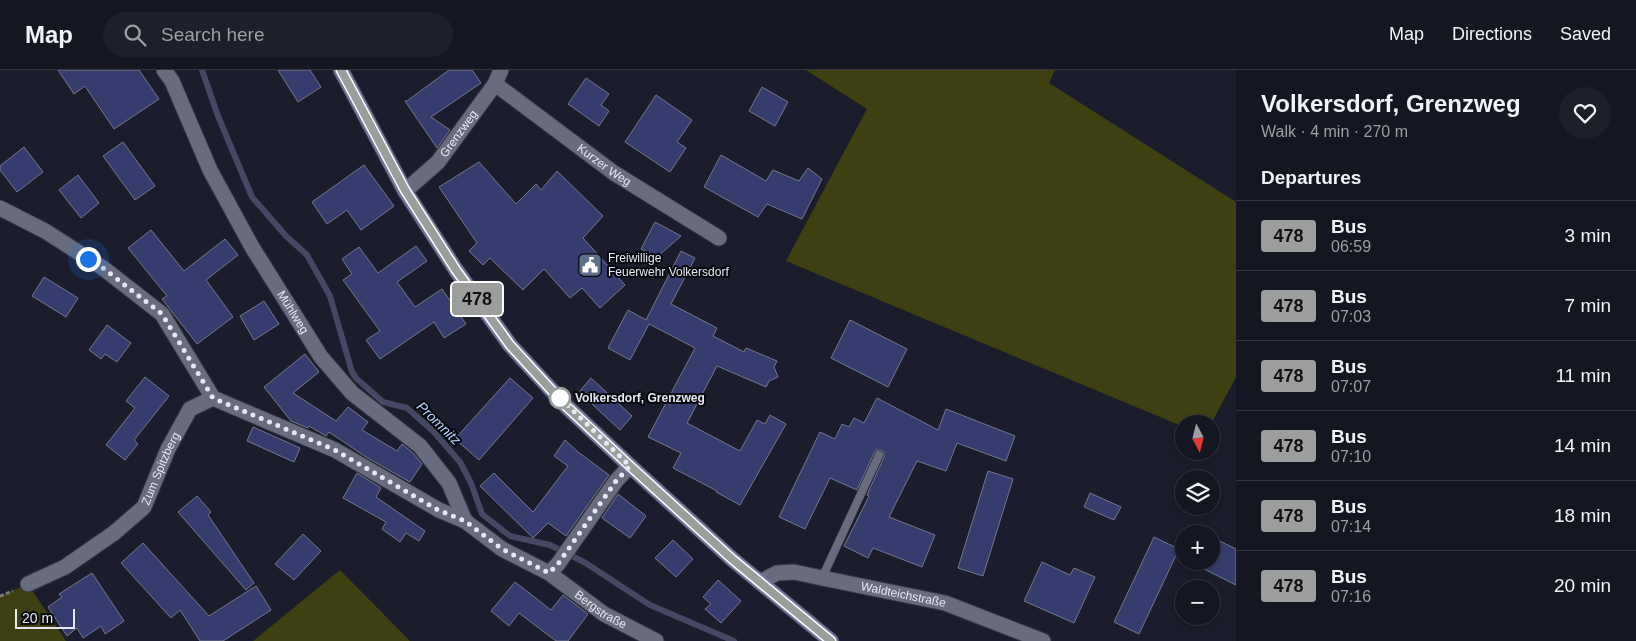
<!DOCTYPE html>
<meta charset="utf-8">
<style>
:root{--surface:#141621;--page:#1d1f2a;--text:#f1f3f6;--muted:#9d9fa5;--line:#33353f}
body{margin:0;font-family:Arial,sans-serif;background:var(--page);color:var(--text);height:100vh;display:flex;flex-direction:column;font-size:19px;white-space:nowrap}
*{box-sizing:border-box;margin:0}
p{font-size:16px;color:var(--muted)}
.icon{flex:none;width:28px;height:28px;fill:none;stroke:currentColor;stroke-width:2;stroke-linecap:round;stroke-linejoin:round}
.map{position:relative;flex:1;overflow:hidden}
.details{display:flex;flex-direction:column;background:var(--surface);width:400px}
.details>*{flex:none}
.badge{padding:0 10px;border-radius:4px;font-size:18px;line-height:32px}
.needle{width:32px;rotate:173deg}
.tools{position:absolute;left:1175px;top:345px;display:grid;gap:10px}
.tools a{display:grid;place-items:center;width:45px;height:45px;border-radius:50%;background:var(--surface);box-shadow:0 2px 8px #0003,0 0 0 1px var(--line);font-size:25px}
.scale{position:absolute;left:15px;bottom:12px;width:60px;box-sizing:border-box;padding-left:5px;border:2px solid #e6e8f3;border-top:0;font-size:14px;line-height:18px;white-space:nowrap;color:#e6e8f3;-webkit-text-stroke:4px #07080e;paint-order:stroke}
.you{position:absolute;width:25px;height:25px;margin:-12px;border:4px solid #fff;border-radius:50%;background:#1a73e8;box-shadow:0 0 0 8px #1a73e833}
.map>.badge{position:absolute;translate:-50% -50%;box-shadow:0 0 0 2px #fff}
h2{padding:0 25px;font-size:19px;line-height:45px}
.round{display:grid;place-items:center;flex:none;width:52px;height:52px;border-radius:26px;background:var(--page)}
.overview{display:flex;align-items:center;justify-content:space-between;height:85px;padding:0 25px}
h1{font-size:24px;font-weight:700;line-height:38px}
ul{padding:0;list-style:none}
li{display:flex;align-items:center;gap:15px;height:70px;padding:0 25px;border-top:1px solid var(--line)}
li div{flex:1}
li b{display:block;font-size:19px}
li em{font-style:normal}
li .badge{min-width:55px;font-weight:700;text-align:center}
header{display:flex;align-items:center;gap:30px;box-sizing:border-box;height:70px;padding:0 25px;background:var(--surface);border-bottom:1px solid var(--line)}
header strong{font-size:24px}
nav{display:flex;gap:28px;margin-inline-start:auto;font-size:18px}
.search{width:350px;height:45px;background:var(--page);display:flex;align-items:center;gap:12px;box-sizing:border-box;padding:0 18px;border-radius:28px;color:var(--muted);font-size:19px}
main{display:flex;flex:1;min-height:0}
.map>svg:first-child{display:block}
.green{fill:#3f4012}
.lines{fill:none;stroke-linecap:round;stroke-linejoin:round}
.stream{stroke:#454764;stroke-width:6}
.building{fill:#363c6d;stroke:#74788b}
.lane-casing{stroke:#373845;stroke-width:9}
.street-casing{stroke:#373845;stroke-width:17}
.secondary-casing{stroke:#373845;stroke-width:17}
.path{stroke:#797b88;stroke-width:3;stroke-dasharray:4 2.5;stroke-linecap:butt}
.lane{stroke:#686c7e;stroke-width:8}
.street{stroke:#686c7e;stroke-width:15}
.secondary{stroke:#73799e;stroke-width:15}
.line-casing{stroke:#fff;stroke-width:11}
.line{stroke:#9c9d9d;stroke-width:8}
.walk{stroke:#e6e8f3;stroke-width:5;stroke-dasharray:0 9}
.stop-dot{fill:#fff;stroke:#9c9d9d;stroke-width:2.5}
.labels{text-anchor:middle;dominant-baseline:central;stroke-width:4;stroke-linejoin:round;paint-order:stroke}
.street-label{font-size:12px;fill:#e6e8f3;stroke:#07080e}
.poi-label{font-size:12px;fill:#e6e8f3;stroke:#07080e;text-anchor:start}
.stop-label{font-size:12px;font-weight:bold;fill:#e6e8f3;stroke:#07080e;text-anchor:start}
.water-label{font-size:14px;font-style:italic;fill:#b4d5fe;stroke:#07080e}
</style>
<header>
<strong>Map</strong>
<div class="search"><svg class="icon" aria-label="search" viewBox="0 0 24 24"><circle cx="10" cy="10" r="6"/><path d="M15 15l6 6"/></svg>Search here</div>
<nav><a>Map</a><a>Directions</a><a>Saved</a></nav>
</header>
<main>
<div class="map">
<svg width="1236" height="571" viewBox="0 0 1236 571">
<rect width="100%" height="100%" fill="#1b1d2c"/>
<!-- green -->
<path class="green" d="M806,0H1055L1049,13L1236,132V307L1211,354H1184V357L786,191L867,39Z
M340,500L410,571H253Z
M28,514L66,571H0V526Z"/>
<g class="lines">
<!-- stream -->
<path class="stream" d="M202,0L218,46L252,127L286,166L307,185L330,226L352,302L356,308L383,332L407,338L433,361L460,392L471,413L482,444L510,466L550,475L584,492L650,535L734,571"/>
</g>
<!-- building -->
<path class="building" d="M58,0H139L159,29L114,59L85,16L74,24Z
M278,0H310L321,17L298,32Z
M449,0H472L481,13L431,47L450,60L437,78L405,31H407Z
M586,8L609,24L601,35L609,41L599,56L568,34Z
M762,17L788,32L775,56L749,41Z
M656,25L692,50L677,72L686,78L670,102L625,72Z
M123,72L155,116L135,130L103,86Z
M24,77L43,102L17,122L0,100V96Z
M721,85L766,111L773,100L799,111L808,98L822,109L802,149L767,134L758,147L704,117Z
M479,92L516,134L536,114L541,120L557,101L603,146L583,168L625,215L600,238L582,218L570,228L544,199L523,220L490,188L483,195L469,181L477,173L439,117Z
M364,95L394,136L361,160L347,140L327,154L312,132Z
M78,105L99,133L81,148L59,120Z
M655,152L681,166L657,187L641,179Z
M151,160L184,201L225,169L238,185L206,210L233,247L197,274L162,229L167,226L128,178Z
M416,176L427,191L397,212L415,237L442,219L466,254L444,268L434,252L380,289L366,270L380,261L343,210L352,204L342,189L359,177L378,203Z
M681,181L695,188L671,234L717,258L713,266L744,282L746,278L777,291L774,297L778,307L769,311L766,317L717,296L687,353L740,381L757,350L765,354L770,345L786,354L740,435L716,422L717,421L673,398L681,383L648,367L695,278L649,254L630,290L608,278L628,240L646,250Z
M44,207L78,228L66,247L32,226Z
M264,231L279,254L254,270L240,246Z
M850,250L907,279L888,317L831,288Z
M107,255L131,273L117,292L105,284L101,289L89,280Z
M305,284L319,302L293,323L336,351L348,337L368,352L362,360L397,381L402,374L413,383L422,394L410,412L366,387L329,362L326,366L309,356L308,358L291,351L264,317Z
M145,307L169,326L134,370L138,374L125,390L106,375L135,338L126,331Z
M510,308L533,328L479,390L455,369Z
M591,308L632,346L620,360L579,322Z
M877,328L938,360L946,339L1015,366L1006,391L957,373L946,401L917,391L889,447L935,465L922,497L873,478L868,488L844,476L869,426L867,425L884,387V382L881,380H876L874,383L857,420L830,408L805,459L779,447L820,362L835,369L842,354L849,357L854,348L864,353Z
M253,357L300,378L294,392L247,371Z
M565,370L578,382L609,405L566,466L548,453L533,468L480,416L494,403L533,442L568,396L554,386Z
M988,401L1013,409L983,506L958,498Z
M357,403L381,418L376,427L425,461L419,471L406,463L400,472L382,459L386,452L343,428Z
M1090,423L1121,437L1114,450L1084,437Z
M618,424L646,446L630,468L602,448Z
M197,426L211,442L208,445L254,513L246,520L178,442Z
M303,464L321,481L294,510L275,494Z
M1154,467L1179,479L1139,564L1114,552Z
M1211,467L1236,479V515L1188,491H1211Z
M673,470L693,489L676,507L655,488Z
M143,473L209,546L256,516L271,540L223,571H200L180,540L171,548L121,493Z
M1042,492L1070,505L1074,498L1095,507L1074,553L1024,531Z
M92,503L124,551L105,564L101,556L83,568L77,558L67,566L48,537L62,527L59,524Z
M718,510L741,531L721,553L705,539L711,534L703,527Z
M515,512L551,540L563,525L588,544L568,571H556L519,543L509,556L491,541Z"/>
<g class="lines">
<!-- lane casing -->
<g class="lane-casing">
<path id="lane" d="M822,508L879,385"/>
</g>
<!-- street casing -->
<g class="street-casing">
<g id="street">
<path id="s1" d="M164,0L172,11L210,100L252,177L321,287L352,323L420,376L449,413L465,451"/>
<path id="s2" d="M495,14L614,103L719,168"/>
<path id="s3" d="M405,121L438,92L495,14L501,0"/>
<path id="s4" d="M0,138L45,161L103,198L162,244L213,328L335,380L439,440L465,451L502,479L549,503L604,544L656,571"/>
<path d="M549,503L558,494L616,411L630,396"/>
<path id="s5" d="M760,512L777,503L794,502L822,508L945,533L1043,571"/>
<path id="s6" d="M28,514L65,497L114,463L144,437L168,379L190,339L213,328"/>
</g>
</g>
<!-- secondary casing -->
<g class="secondary-casing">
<path id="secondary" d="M341,0L405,121L456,200L510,275L566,336L630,396L732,489L831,571"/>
</g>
<!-- path -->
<path class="path" d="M0,526L13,521"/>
<!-- lane -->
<use href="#lane" class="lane"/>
<!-- street -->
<use href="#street" class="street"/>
<!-- secondary -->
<use href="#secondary" class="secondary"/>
</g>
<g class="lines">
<!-- line casing -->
<g class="line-casing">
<path id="line" d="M341,0L405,120L456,200L510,275L566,336L630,396L732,489L831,571"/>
</g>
<!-- line -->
<use href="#line" class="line"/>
<!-- walk -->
<path class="walk" d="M88,189L103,198L162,244L213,328L335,380L438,440L465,451L502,479L549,503L558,494L616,411L630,396L560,328"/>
</g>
<!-- icons -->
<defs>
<g id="civic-square" transform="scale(1.25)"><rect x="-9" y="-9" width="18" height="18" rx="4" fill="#5c6f8a" stroke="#07080e"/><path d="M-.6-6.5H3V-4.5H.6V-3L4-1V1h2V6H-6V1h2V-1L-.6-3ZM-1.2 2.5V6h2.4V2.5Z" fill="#fff"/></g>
</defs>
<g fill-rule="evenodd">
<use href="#civic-square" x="590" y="195"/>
</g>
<!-- markers -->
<circle class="stop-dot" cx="560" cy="328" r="10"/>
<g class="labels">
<!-- street labels -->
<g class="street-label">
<text stroke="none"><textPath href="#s3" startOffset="79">Grenzweg</textPath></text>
<text stroke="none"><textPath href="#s2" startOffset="136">Kurzer Weg</textPath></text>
<text stroke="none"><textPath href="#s1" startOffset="275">Mühlweg</textPath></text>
<text stroke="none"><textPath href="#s6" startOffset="182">Zum Spitzberg</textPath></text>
<text stroke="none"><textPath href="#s5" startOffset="148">Waldteichstraße</textPath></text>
<text stroke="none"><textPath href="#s4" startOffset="736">Bergstraße</textPath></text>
</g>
<!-- poi labels -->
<g class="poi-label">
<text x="608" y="188">Freiwillige<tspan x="608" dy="14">Feuerwehr Volkersdorf</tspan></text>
</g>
<!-- stop labels -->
<g class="stop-label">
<text x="575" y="328">Volkersdorf, Grenzweg</text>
</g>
<!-- water labels -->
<g class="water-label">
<text transform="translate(439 353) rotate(44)">Promnitz</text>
</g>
</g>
</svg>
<div class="tools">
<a><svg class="needle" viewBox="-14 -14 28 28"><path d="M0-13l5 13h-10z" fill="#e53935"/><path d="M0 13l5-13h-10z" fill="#9d9fa5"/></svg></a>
<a><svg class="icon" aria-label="layers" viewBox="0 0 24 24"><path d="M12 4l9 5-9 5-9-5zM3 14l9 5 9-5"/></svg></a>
<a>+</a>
<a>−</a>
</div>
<div class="scale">20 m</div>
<div class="you" style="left:88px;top:189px"></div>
<b class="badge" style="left:477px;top:229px;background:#9c9d9d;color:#111">478</b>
</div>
<section class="details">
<div class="overview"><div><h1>Volkersdorf, Grenzweg</h1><p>Walk · 4 min · 270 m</p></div><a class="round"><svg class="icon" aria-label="heart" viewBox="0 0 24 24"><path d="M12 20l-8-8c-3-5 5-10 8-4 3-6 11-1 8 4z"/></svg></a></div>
<h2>Departures</h2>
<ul>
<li><span class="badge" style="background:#9c9d9d;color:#111">478</span><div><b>Bus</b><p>06:59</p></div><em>3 min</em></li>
<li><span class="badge" style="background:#9c9d9d;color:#111">478</span><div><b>Bus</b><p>07:03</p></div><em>7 min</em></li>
<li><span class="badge" style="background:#9c9d9d;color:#111">478</span><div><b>Bus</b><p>07:07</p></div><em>11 min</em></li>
<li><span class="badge" style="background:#9c9d9d;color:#111">478</span><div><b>Bus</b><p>07:10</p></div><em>14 min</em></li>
<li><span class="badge" style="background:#9c9d9d;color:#111">478</span><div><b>Bus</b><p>07:14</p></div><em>18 min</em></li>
<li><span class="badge" style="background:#9c9d9d;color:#111">478</span><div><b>Bus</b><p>07:16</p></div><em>20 min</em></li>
</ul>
</section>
</main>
